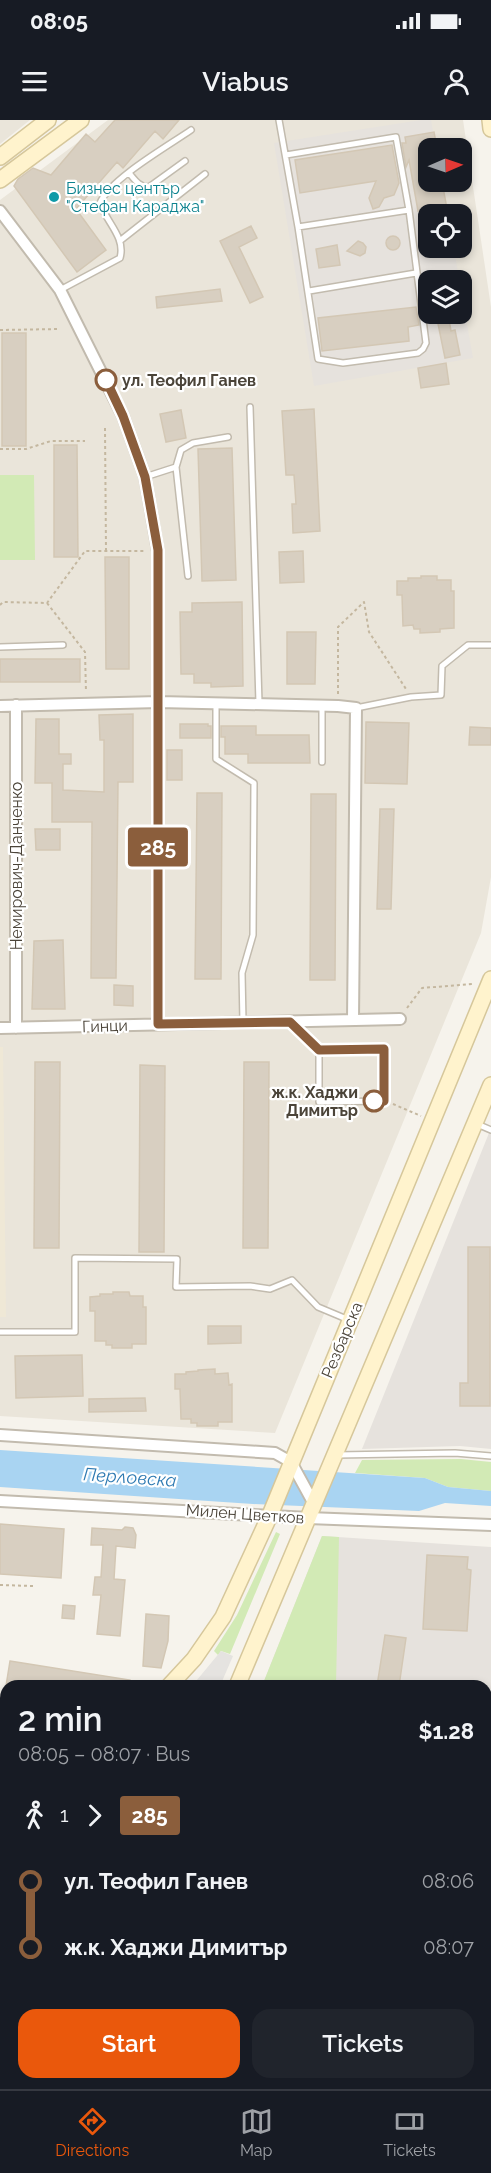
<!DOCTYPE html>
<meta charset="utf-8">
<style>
:root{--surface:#171b24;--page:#20242c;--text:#f1f3f6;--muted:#9ea1a6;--line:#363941;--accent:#ea580c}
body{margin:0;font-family:Raleway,sans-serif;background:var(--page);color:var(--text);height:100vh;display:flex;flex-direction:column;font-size:22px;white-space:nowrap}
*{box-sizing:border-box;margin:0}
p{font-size:20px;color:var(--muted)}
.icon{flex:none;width:33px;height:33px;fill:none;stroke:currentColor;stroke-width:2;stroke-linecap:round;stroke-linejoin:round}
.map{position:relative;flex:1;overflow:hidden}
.sheet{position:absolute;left:0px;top:1560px;width:492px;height:410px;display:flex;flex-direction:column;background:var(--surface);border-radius:18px 18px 0 0;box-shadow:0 3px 9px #0003}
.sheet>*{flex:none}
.badge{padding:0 12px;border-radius:4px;font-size:21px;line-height:39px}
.needle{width:39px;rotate:88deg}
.controls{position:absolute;left:418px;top:18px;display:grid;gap:12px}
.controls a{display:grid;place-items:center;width:54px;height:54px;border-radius:12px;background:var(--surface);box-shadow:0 3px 9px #0003;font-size:30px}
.map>.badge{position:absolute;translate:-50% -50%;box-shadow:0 0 0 3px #fff}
.legs{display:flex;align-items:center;gap:9px;height:66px;padding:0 18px;font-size:20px}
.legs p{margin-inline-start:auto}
.headline{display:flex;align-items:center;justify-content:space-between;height:102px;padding:0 18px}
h1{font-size:33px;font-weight:600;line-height:45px}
.cta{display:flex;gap:12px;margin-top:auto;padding:12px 18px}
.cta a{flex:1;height:69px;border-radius:18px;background:var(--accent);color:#fff;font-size:24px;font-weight:600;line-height:69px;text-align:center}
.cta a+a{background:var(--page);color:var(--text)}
ul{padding:0 18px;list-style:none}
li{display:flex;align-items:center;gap:21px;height:66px;font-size:22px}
li i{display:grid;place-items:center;width:9px;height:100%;margin:0 8px;background:currentColor}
li i::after{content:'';width:15px;height:15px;margin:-8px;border:4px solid;border-radius:50%;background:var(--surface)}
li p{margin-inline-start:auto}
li:first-child i{background:linear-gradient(#0000 50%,currentColor 0)}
li:last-child i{background:linear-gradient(currentColor 50%,#0000 0)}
.status{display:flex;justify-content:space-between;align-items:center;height:42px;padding:0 30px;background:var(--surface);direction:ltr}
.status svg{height:16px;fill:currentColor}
header{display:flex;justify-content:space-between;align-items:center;height:78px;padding:0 18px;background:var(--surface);font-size:27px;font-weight:600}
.dock{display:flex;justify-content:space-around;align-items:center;height:84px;border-top:2px solid var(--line);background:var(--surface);font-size:16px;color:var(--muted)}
.dock a{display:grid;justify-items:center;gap:3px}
.dock .selected{color:var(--accent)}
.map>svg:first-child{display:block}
.residential{fill:#eae5da;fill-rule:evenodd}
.industrial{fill:#e6e2dd}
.education{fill:#efe8d6}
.green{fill:#d2eab5}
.parking{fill:#e5e3e0}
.water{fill:#a9d4f2}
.building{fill:#d8cfc1;stroke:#d3c7b4;stroke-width:1.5}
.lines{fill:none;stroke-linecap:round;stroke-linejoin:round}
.lane-casing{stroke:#c2bbae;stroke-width:8}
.street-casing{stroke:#c2bbae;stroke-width:14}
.secondary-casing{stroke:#d6c79b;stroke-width:18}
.path{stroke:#c4b79f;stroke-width:2;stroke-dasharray:3 3;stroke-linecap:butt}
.lane{stroke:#fff;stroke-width:5}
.street{stroke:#fff;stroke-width:10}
.secondary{stroke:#fff3cd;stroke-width:15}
.line-1-casing{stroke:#fff;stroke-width:14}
.line-1{stroke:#8b5e3c;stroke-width:9}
.culture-dot{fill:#0f9aa8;stroke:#fff;stroke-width:2}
.stop-1-dot{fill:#fff;stroke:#8b5e3c;stroke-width:3}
.labels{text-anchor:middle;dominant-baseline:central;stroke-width:4.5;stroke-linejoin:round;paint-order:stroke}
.culture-label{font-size:16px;fill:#0d838f;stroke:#fff;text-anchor:start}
.stop-label{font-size:16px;font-weight:bold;fill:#4b4439;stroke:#fff;text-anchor:start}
.street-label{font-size:16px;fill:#4b4439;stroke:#fff}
.water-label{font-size:18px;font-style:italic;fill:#2e7ab2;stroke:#fff}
</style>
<div class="status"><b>08:05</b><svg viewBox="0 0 49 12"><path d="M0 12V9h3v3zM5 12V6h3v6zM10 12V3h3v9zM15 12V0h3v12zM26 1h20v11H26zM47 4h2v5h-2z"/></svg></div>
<header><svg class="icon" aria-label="menu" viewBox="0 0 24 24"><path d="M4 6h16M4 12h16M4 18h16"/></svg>Viabus<svg class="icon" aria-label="person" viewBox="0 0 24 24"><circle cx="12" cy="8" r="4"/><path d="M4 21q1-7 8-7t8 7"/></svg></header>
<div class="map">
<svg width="491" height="1969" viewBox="0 0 491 1969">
<rect width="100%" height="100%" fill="#f6f3ec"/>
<!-- residential -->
<path class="residential" d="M0,0H30L0,24Z
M108,0H463L491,187V757L481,813L275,1313L0,1296V80ZM429,28H462V62H429ZM429,94H462V128H429ZM429,160H462V194H429Z"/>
<!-- industrial -->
<path class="industrial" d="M421,0H431L436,28H429V62H442L448,94H429V128H454L459,160H429V194H462V176L473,238L314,266L274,23Z
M491,1008V1329L460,1326L362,1329Z
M322,1416L491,1427V1969H51L54,1964H486V1566H262Z"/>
<!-- education -->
<path class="education" d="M0,927H3L6,1197H0Z"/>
<!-- green -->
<path class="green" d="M0,355H34L35,440H0Z
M461,1339L491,1342V1371L448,1367L425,1358L355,1353L362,1340Z
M276,1412L280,1414L230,1534L221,1531L218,1535L214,1531L237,1495Z
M322,1416L339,1417L336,1566H262Z
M486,1632L487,1659L491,1660V1898H486Z
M196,1964H239V1969H196Z"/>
<!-- parking -->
<path class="parking" d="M221,1531L233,1536L220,1566H192Z
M6,1774V1821L0,1823V1777Z"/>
<!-- water -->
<path class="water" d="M0,1330L425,1358L448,1367L491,1371V1386L445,1383L419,1391L253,1384L0,1367Z"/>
<!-- building -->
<path class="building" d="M115,0H179L163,19L155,11L123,48L117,42L76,89L106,130L77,152L14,66L18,59L33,48L51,55L86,14L95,22Z
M434,12L437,28H429V62H442L448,94H435L434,88L418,91L409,40L406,47L402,23H406L405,17Z
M392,25L399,63L394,75L384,78L379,87L373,89L369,78L376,61L300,73L295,40Z
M251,106L257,118L239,127L263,177L250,183L220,121Z
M386 123a7 7 0 1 1 14 0a7 7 0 1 1-14 0Z
M358,121L363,123L366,127L365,133L360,136L347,131Z
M337,125L340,145L319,148L316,129Z
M220,169L222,181L157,188L156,177Z
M416,187L419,205L408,207L409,221L322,231L318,198Z
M436,194H448L451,211L455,210L460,235L445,238Z
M2,213H26V326H2Z
M446,243L449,264L421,268L418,248Z
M314,289L320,411L293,413L292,384H296L294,355H286L282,291Z
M181,290L186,318L166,322L160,294Z
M54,325H77L78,437H54Z
M232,328L236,460L202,461L198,329Z
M303,431L304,462L280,463L279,432Z
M105,437H129V549H106Z
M421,456H437V460H451V471H454V508L440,509V512L420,513V509H414L413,505L403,506L402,475H397V461H408V458H421Z
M242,482L243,566L211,567V563H194V554H181L180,492H192V483Z
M287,512H316L315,564H287Z
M0,539H80V562H0Z
M133,594V662H118L116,858H91L92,702H52V663H35L36,599H59V634H71V644H63V670L104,672V620H100L99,595Z
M366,602L409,603L407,664L365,663Z
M180,604H208V606H211V618H180Z
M221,606H256V615H309L310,643H248V634H225V617H221Z
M470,607L491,608V625H469Z
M167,630H182V660H167Z
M197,673H222L221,859H195Z
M311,674H336L335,860H310Z
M380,689H394L391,789H377Z
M35,709H60V730H36Z
M63,820L65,889H32L34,821Z
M114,865L133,866V886L114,885Z
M35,942H60L59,1128H34Z
M244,942H269L268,1128H243Z
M140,945L165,946L164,1132H139Z
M468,1127H490V1286H460V1263H468Z
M113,1172H129L130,1176H143V1187H146V1224H132V1228H112V1225H106V1221H95V1191H90V1177L100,1176V1174H113Z
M208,1206H241V1223L208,1224Z
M82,1235L83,1276L16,1278L15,1236Z
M215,1249V1254L228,1253L229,1265L232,1264V1302H218V1306H197V1303H191V1299H181L180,1269H175V1254H186V1252L198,1251V1250Z
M145,1278L146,1291L89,1292V1279Z
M0,1404L64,1409L61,1458L0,1454Z
M125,1407L133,1408L136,1415L135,1428L116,1426L114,1459L125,1460L120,1516L97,1514L101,1475H93L95,1457H101L103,1425H91L92,1408L122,1410Z
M427,1435L468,1437L467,1449L471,1450L467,1511L423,1509Z
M63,1485L75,1486L74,1499L62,1498Z
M146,1494L169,1496L168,1521L161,1548L143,1546Z
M385,1515L406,1518L399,1566H377Z
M10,1541L130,1560L129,1566H6Z"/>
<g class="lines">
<!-- lane casing -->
<g class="lane-casing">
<path id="lane" d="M279,0L298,107L318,239L343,243L418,233L423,229L426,223L409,90L396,17L286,35
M129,53C135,60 139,67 149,67L185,41
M298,107L409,90
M121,120L205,54
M60,170L120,138C126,117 106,102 100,83C110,59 168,26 191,10
M309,171L416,153
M250,287L259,583
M145,357L176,347
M188,456L176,347L181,330L193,323L228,317
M0,527L63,525
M216,583V639L254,663L253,815L242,853L243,902
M322,585V642
M356,588L411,577L441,575L442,546L468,525H491
M291,903L319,930L384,929V981L319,982V930
M477,1004L491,1010
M0,1212H75V1138L177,1139L176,1167L250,1166L270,1169L292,1160L318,1187L349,1200
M337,1335L455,1333L491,1336
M337,1964L339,1969
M251,1969L252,1964
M282,1969L283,1964"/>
</g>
<!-- street casing -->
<g class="street-casing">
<path id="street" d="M0,91L60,170L123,296L145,357L158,431V904
M16,585V908
M0,586L159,582L338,586L356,588L353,900
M0,908L400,899
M0,1315L275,1333L291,1342L314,1384
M0,1381L308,1398L491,1405"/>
</g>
<!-- secondary casing -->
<g class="secondary-casing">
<path id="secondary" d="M490,0L491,9
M0,37L48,0
M0,60L81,0
M169,1566L194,1539L223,1497L270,1395L491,859
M237,1566L491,965
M0,1673L6,1670
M33,1969L36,1964"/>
</g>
<!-- path -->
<path class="path" d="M0,210L60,209
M105,308L106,431
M0,329H26L51,321H85
M47,483L85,532L86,572
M0,485L3,482L47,483L85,431H146
M338,574V507L364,482L369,512L406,569
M407,888L422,868L472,864
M393,984L421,996
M0,1465L33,1466
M0,1636L6,1634"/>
<!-- lane -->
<use href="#lane" class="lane"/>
<!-- street -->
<use href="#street" class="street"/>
<!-- secondary -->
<use href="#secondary" class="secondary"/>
</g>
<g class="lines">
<!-- line-1 casing -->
<g class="line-1-casing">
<path id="line-1" d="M106,260L123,296L145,357L158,430V904L290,902L319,930L384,929V981H374"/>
</g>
<!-- line-1 -->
<use href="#line-1" class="line-1"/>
</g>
<!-- markers -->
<circle class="culture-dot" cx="54" cy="77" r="6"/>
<g class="stop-1-dot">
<circle cx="106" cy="260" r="10"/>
<circle cx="374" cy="981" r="10"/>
</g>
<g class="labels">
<!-- culture labels -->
<g class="culture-label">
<text x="66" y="68">Бизнес център<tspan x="66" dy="18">"Стефан Караджа"</tspan></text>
</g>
<!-- stop labels -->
<g class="stop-label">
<text x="122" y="260">ул. Теофил Ганев</text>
<text x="358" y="972" text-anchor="end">ж.к. Хаджи<tspan x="358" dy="18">Димитър</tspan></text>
</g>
<!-- street labels -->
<g class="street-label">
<text transform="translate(16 746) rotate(-90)">Немирович-Данченко</text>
<text transform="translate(105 906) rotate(-2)">Гинци</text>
<text transform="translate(342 1220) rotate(-67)">Резбарска</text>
<text transform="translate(245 1394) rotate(4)">Милен Цветков</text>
</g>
<!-- water labels -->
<g class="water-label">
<text transform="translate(130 1357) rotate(4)">Перловска</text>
</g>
</g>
</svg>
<div class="controls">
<a><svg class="needle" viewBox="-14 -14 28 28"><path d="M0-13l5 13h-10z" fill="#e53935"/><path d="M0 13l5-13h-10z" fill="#9ea1a6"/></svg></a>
<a><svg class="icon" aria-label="locate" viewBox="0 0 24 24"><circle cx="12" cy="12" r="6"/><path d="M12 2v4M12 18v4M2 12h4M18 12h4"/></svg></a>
<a><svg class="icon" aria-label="layers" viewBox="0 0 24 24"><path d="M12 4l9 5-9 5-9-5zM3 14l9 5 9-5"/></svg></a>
</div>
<b class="badge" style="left:158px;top:727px;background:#8b5e3c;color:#fff">285</b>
<section class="sheet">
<div class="headline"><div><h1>2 min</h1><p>08:05 – 08:07 · Bus</p></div><b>$1.28</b></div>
<div class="legs"><svg class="icon" aria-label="walk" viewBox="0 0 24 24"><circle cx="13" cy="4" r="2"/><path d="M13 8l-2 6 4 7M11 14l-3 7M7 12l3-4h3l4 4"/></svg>1<svg class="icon" aria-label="forward" viewBox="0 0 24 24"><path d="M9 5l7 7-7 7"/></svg><b class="badge" style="background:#8b5e3c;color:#fff">285</b></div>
<ul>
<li><i style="color:#8b5e3c"></i><b>ул. Теофил Ганев</b><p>08:06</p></li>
<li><i style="color:#8b5e3c"></i><b>ж.к. Хаджи Димитър</b><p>08:07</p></li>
</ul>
<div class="cta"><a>Start</a><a>Tickets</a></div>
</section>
</div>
<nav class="dock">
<a class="selected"><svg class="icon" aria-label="directions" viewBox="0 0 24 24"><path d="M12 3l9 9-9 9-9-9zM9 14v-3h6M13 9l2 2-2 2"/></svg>Directions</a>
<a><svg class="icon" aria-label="map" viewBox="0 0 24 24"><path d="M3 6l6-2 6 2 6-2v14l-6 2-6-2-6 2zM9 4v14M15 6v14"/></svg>Map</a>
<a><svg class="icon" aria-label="tickets" viewBox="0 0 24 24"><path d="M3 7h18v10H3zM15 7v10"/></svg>Tickets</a>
</nav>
